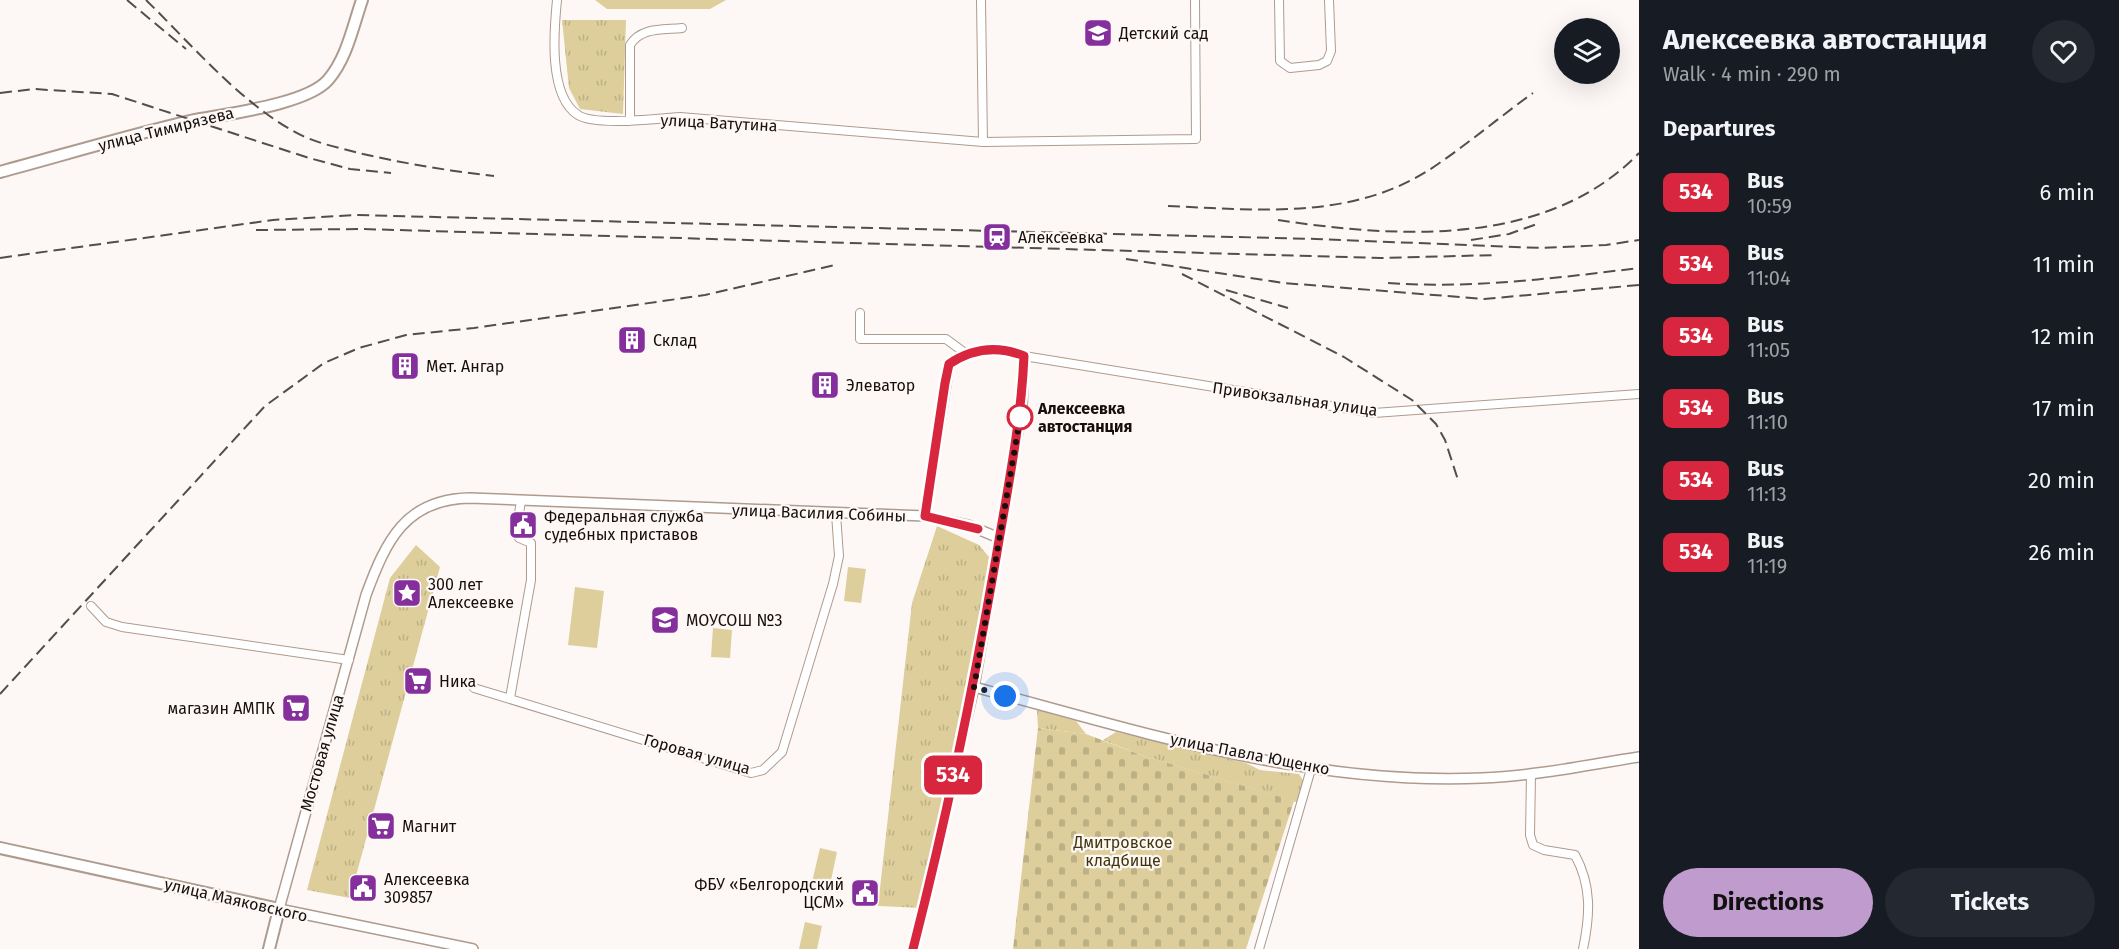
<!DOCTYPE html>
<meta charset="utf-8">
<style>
:root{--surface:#171b24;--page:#242831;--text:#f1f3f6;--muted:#9ea1a6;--accent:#c09bce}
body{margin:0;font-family:"Fira Sans",sans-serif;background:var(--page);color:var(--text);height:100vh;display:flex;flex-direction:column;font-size:22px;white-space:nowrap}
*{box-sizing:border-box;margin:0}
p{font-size:20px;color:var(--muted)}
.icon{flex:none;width:33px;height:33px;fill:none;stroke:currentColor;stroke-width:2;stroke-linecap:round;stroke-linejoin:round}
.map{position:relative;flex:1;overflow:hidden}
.sheet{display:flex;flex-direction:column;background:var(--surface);width:480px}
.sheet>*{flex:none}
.badge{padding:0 12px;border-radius:9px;font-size:21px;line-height:39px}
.tools{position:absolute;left:1554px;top:18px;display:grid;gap:12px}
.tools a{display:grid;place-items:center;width:66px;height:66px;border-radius:50%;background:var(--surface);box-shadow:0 6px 24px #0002;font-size:30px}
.you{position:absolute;width:30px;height:30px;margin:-15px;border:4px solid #fff;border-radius:50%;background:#1a73e8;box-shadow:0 0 0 9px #1a73e833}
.map>.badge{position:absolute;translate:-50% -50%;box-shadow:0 0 0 3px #fff}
h2{padding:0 24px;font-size:22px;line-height:54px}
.round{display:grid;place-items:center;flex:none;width:63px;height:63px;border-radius:32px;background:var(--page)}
.summary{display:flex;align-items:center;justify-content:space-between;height:102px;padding:0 24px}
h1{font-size:28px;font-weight:700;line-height:45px}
.cta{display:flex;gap:12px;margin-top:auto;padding:12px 24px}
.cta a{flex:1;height:69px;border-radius:36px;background:var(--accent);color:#111;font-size:24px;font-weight:700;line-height:69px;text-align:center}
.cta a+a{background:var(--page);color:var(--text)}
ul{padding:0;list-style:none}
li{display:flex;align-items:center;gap:18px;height:72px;padding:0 24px}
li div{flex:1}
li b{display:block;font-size:22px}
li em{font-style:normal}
li .badge{min-width:66px;font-weight:700;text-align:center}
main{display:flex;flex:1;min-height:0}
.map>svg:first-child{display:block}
.grass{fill:url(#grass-tufts)}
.cemetery{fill:url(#cemetery-stones)}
.pitch{fill:#ddce9c}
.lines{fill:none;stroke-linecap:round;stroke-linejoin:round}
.minor-casing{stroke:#ae9b8e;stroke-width:10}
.tertiary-casing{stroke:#ae9b8e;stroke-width:12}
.secondary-casing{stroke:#ae9b8e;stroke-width:14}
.minor{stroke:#fff;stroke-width:8}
.tertiary{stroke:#fff;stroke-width:9}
.secondary{stroke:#fff;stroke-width:10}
.rail{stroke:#544e4a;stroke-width:2;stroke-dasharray:12 6;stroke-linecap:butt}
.line-casing{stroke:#fff;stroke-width:14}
.line{stroke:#d7263d;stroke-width:9}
.walk{stroke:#160f0b;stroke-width:6;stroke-dasharray:0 10.8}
.stop-dot{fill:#fff;stroke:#d7263d;stroke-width:3}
.labels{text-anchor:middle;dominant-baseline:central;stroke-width:4.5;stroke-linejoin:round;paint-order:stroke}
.poi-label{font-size:16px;fill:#160f0b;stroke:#fdf8f5;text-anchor:start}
.street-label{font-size:16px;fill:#160f0b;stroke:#fdf8f5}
.stop-label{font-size:16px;font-weight:bold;fill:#160f0b;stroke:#fdf8f5;text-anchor:start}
.park-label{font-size:16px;fill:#41350a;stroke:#fdf8f5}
</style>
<main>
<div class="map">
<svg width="1639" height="949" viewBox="0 0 1639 949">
<defs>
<pattern id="grass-tufts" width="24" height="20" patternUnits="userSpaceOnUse" patternTransform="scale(1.5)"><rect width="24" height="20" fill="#ddce9c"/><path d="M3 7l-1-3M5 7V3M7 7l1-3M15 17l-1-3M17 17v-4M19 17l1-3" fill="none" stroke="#bdb085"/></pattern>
<pattern id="cemetery-stones" width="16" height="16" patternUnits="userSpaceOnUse" patternTransform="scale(1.5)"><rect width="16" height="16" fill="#ddce9c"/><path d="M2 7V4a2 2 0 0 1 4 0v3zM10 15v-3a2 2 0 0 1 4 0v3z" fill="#bdb085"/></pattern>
</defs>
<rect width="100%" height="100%" fill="#fdf8f5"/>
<!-- grass -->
<path class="grass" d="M562,20H626L623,114L580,109L569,88Z
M937,526L979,545L989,557L986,583L923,908L878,906L912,603Z
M416,545L440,567L350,898L307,890L390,578Z
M1037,710L1076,721L1086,734L1038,728Z
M1116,732L1246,763L1260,770L1299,774L1304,782L1299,803L1141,755L1103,740Z"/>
<!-- cemetery -->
<path class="cemetery" d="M1038,728L1086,734L1141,755L1294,801L1246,949H1013Z"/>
<!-- pitch -->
<path class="pitch" d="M595,0H726L710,9H607Z
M848,567L866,569L861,603L844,601Z
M575,587L604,591L597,648L568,645Z
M713,628L732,630L730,658L711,657Z
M820,848L837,852L830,885L812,882Z
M805,922L822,926L817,949H799Z"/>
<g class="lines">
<!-- minor casing -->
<g class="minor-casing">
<path id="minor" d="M557,0C554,30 548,96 578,115C594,126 659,119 680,117L983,142L1196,139L1195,0
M981,0L983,142
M1279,0L1280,61L1290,68L1319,65L1327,61L1331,51L1329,0
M630,121V45C641,27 663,30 682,28
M860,313V339H946L965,353
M1024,356L1374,413L1639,394
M91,606L106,622L122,627L349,660
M474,688L751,773L763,770L782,752L833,584L839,556L836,514
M510,698L531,580V543L519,538L517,526L521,501
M1531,775L1530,835L1533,845L1544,850L1575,855C1592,886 1590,916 1583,949
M1259,949L1311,769"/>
</g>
<!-- tertiary casing -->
<g class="tertiary-casing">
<path id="tertiary" d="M974,687C1139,731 1308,786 1482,778C1535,776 1587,765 1639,757
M473,949L279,909L366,595C386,541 405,499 470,498L925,516L968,525L999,538
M913,949L974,687L1022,407L1024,356C997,345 973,348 949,364L925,516"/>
</g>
<!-- secondary casing -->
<g class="secondary-casing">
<path id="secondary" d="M0,172C63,155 126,136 190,121C224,114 306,105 328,80C347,58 353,26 362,0
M0,848L279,909L269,949"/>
</g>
<!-- minor -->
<use href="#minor" class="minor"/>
<!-- tertiary -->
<use href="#tertiary" class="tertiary"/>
<!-- secondary -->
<use href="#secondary" class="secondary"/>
<!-- rail -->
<path class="rail" d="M127,0L186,49
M146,0C192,45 237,99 293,131C314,143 340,148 363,154C407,164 450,171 494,176
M0,93L34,89L112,94L309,158L350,169L391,173
M1168,206C1261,210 1357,221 1438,164C1470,142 1501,116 1533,93
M1278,220C1398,238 1547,248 1639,153
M256,230L361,229L1381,258L1497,255
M1471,240L1509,234L1540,223
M0,258L273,220L355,215L1316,239L1542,248L1606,245L1639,240
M1126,259L1284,283L1484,299L1639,285
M1182,274L1344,357L1412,400L1436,424L1445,440L1458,480
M1388,283C1472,289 1556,278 1639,268
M1226,290L1288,308
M0,694L265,406L324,363L359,348L406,335L474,328L705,295L835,265"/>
</g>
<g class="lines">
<!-- line casing -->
<g class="line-casing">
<path id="line" d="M913,949C946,820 973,690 996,558C1007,491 1021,425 1024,356C997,345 973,348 949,364L945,383L925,516L978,529"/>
</g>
<!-- line -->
<use href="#line" class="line"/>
<!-- walk -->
<path class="walk" d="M1005,696L974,687L1022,407L1020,417"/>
</g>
<!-- icons -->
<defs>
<g id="school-square" transform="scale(1.5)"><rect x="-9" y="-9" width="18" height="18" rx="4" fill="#852f9c" stroke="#fdf8f5"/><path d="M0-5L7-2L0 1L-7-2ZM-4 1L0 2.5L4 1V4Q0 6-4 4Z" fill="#fff"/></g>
<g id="station-square" transform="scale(1.5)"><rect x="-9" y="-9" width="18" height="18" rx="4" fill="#852f9c" stroke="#fdf8f5"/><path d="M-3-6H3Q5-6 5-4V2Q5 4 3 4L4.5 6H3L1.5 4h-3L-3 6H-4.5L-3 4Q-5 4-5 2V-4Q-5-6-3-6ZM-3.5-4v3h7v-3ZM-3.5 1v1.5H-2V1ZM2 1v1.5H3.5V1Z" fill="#fff"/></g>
<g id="building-square" transform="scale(1.5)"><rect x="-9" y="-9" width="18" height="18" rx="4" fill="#852f9c" stroke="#fdf8f5"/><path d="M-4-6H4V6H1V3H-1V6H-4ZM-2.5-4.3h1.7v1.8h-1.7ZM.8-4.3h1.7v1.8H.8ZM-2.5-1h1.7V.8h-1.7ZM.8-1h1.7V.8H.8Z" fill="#fff"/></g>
<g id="civic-square" transform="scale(1.5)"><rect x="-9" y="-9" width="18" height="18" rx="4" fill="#852f9c" stroke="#fdf8f5"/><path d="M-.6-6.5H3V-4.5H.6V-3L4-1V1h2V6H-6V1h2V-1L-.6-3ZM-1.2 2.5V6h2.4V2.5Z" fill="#fff"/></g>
<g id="sight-square" transform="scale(1.5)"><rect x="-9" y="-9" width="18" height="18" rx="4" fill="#852f9c" stroke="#fdf8f5"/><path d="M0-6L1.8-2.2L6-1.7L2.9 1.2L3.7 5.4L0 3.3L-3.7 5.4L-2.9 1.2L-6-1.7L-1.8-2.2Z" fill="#fff"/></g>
<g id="supermarket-square" transform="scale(1.5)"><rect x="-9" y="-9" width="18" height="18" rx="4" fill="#852f9c" stroke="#fdf8f5"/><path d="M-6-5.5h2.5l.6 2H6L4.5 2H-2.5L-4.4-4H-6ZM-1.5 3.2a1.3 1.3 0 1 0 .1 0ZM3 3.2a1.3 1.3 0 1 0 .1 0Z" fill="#fff"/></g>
</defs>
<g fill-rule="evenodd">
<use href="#school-square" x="1098" y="33"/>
<use href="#station-square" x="997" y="237"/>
<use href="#building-square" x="632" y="340"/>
<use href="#building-square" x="405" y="366"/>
<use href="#building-square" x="825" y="385"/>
<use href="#civic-square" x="523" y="525"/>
<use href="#sight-square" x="407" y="593"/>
<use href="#school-square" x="665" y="620"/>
<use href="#supermarket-square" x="418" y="681"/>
<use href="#supermarket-square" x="296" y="708"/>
<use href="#supermarket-square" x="381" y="826"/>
<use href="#civic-square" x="363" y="888"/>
<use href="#civic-square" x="865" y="893"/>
</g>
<!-- markers -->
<circle class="stop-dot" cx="1020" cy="417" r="12"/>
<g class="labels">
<!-- poi labels -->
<g class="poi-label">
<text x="1119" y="33">Детский сад</text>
<text x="1018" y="237">Алексеевка</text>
<text x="653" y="340">Склад</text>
<text x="426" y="366">Мет. Ангар</text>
<text x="846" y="385">Элеватор</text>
<text x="544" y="516">Федеральная служба<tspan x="544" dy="18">судебных приставов</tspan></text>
<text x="428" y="584">300 лет<tspan x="428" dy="18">Алексеевке</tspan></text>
<text x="686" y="620">МОУСОШ №3</text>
<text x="439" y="681">Ника</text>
<text x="275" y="708" text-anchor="end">магазин АМПК</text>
<text x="402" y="826">Магнит</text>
<text x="384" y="879">Алексеевка<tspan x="384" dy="18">309857</tspan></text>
<text x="844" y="884" text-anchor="end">ФБУ «Белгородский<tspan x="844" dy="18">ЦСМ»</tspan></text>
</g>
<!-- street labels -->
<g class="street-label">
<text transform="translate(719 123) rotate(3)">улица Ватутина</text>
<text transform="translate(166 129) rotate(-14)">улица Тимирязева</text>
<text transform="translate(1295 399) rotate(8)">Привокзальная улица</text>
<text transform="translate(819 513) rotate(2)">улица Василия Собины</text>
<text transform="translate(322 753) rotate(-74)">Мостовая улица</text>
<text transform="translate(697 754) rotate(16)">Горовая улица</text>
<text transform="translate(1250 754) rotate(11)">улица Павла Ющенко</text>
<text transform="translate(236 900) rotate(13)">улица Маяковского</text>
</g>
<!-- stop labels -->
<g class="stop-label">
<text x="1038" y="408">Алексеевка<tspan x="1038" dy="18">автостанция</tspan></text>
</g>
<!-- park labels -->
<g class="park-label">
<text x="1123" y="842">Дмитровское<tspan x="1123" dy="18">кладбище</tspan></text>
</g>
</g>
</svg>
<div class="tools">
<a><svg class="icon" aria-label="layers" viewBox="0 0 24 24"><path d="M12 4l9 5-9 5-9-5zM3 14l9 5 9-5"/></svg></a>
</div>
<div class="you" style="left:1005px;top:696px"></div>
<b class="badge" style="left:953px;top:775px;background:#d7263d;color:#fff">534</b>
</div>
<section class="sheet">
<div class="summary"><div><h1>Алексеевка автостанция</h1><p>Walk · 4 min · 290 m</p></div><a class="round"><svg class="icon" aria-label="heart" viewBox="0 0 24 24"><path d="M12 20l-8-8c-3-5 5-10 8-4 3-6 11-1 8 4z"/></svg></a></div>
<h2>Departures</h2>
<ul>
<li><span class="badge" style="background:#d7263d;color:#fff">534</span><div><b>Bus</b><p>10:59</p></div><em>6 min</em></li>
<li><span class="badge" style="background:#d7263d;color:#fff">534</span><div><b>Bus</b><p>11:04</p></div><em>11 min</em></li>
<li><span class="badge" style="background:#d7263d;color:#fff">534</span><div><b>Bus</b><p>11:05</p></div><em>12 min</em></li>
<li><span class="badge" style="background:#d7263d;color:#fff">534</span><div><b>Bus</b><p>11:10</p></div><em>17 min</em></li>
<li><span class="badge" style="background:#d7263d;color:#fff">534</span><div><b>Bus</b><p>11:13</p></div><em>20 min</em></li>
<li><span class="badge" style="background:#d7263d;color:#fff">534</span><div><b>Bus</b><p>11:19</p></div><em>26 min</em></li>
</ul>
<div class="cta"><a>Directions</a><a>Tickets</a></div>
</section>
</main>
